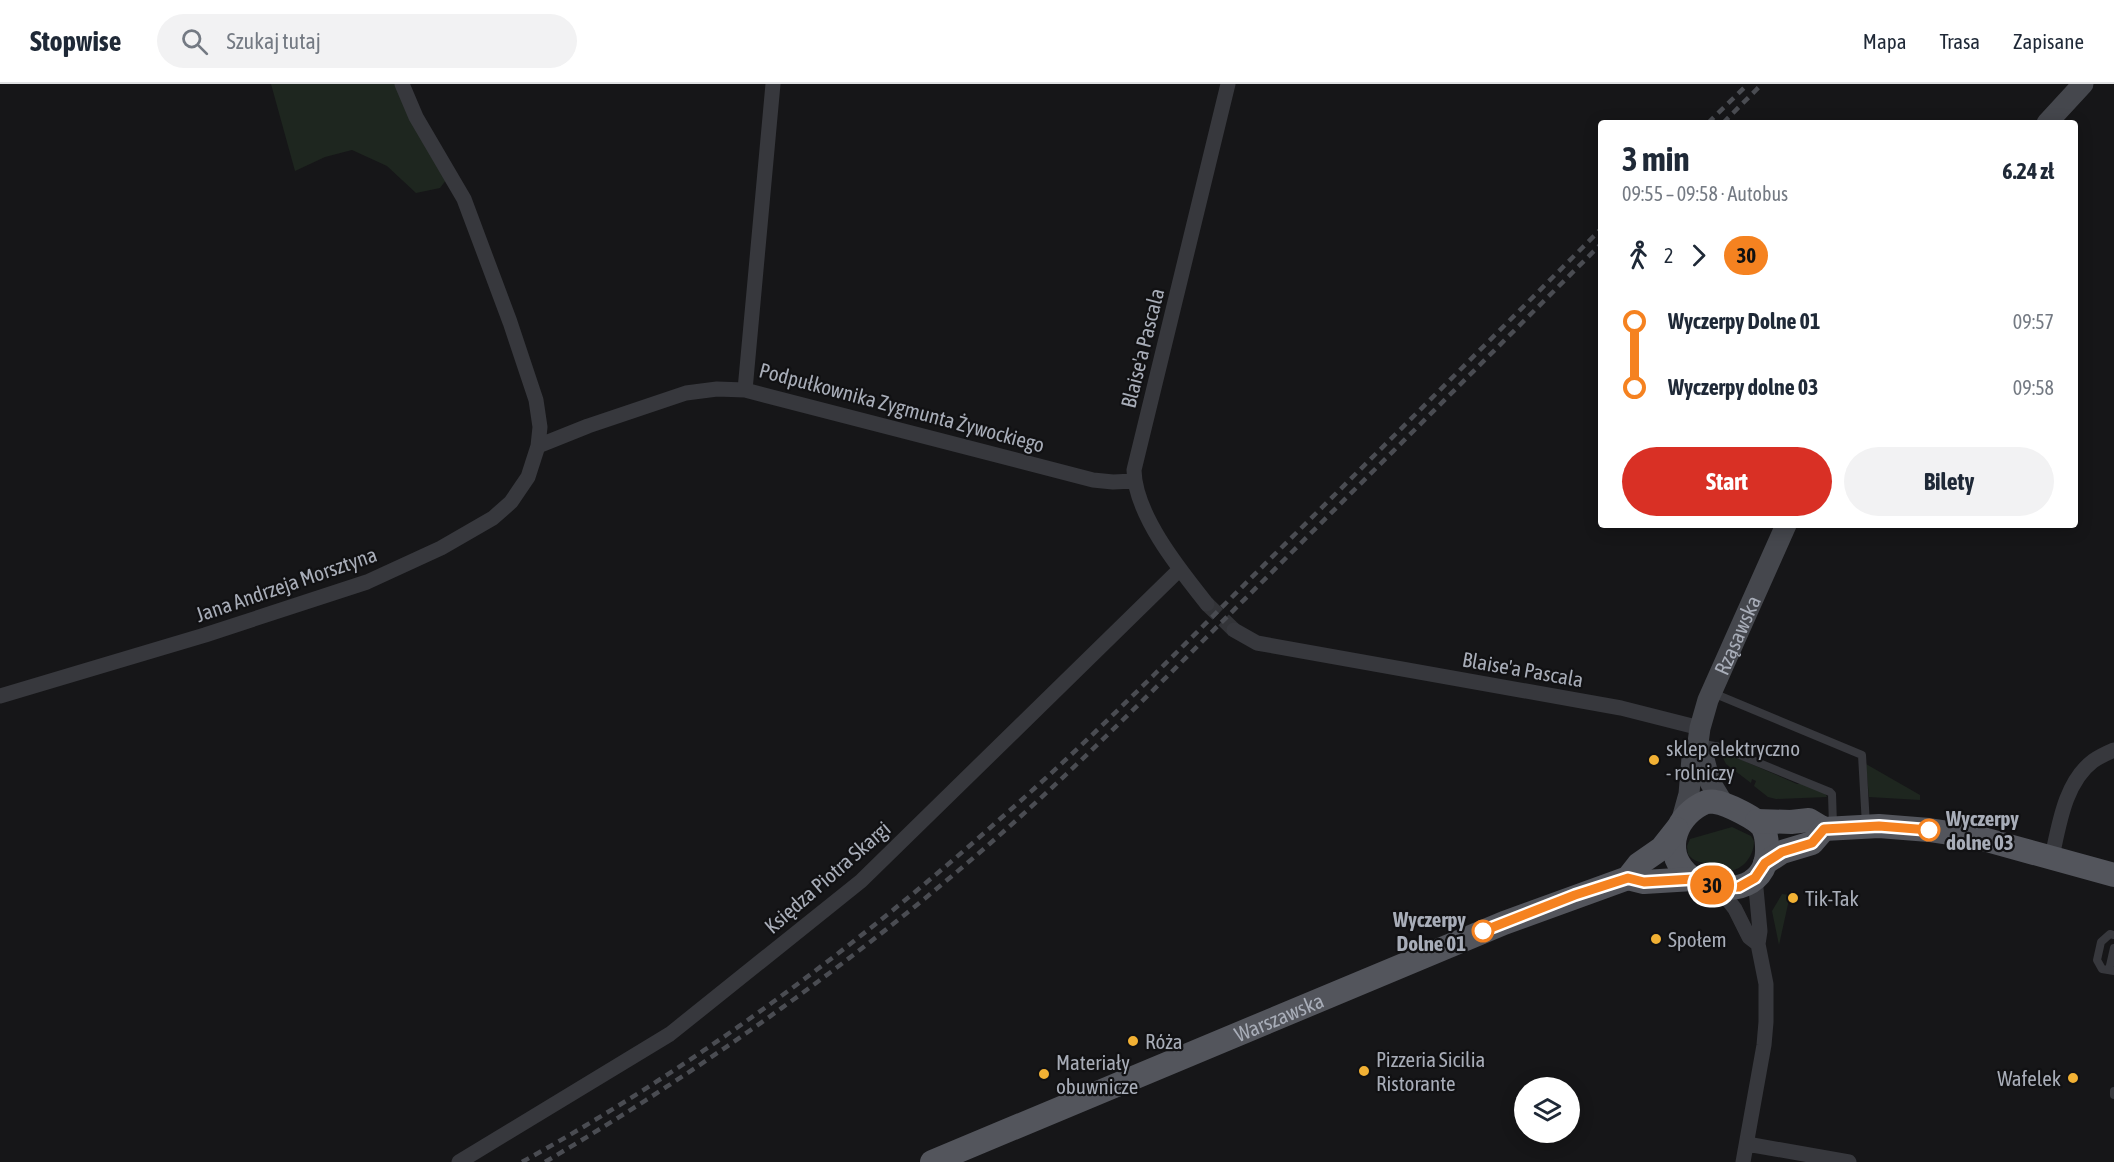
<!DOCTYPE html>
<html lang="pl">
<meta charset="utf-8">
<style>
:root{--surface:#fff;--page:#f2f2f3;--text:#1f2937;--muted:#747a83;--line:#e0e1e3;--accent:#d93025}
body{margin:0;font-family:"Asap Condensed",sans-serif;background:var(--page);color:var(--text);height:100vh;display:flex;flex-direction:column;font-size:22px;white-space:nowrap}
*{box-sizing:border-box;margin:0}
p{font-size:20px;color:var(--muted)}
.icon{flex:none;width:33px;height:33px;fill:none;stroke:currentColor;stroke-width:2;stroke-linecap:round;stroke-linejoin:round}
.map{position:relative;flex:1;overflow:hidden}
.details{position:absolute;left:1598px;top:36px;width:480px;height:408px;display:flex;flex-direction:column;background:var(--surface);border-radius:6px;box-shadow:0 3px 15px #0003}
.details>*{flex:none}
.badge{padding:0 12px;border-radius:20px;font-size:21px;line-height:39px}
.buttons{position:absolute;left:1514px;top:993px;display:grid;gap:12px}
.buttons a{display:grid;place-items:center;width:66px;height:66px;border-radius:50%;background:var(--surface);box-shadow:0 3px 15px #0003;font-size:30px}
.map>.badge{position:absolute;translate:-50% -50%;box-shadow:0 0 0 3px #fff}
.legs{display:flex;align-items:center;gap:9px;height:66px;padding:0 24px;font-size:20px}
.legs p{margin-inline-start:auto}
.overview{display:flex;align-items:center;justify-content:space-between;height:102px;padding:0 24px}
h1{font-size:33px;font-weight:700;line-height:45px}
.cta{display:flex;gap:12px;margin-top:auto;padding:12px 24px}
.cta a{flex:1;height:69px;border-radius:36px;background:var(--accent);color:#fff;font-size:24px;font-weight:700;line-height:69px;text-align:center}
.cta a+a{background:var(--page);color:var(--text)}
ul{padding:0 24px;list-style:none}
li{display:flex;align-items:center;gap:21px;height:66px;font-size:22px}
li i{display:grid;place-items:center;width:9px;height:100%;margin:0 8px;background:currentColor}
li i::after{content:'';width:15px;height:15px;margin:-8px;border:4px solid;border-radius:50%;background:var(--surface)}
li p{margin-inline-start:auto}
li:first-child i{background:linear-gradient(#0000 50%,currentColor 0)}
li:last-child i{background:linear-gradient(currentColor 50%,#0000 0)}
header{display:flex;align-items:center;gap:36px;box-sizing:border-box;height:84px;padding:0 30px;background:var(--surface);border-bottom:2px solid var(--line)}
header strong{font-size:28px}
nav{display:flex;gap:33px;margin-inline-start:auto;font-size:21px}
.search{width:420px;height:54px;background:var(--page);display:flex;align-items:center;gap:15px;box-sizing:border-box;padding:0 21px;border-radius:33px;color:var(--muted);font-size:22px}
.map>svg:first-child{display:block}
.green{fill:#1e261f}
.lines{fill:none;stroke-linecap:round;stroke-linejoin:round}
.street-tunnel{stroke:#333438;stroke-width:15;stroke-dasharray:15 8;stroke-linecap:butt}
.lane{stroke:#37383d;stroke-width:8}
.street{stroke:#37383d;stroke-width:15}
.secondary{stroke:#45474d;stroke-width:21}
.primary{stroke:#53555c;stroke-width:24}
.rail{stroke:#4a4c52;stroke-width:4.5;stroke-dasharray:8 6;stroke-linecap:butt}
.line-1-casing{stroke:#fff;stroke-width:14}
.line-1{stroke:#f58220;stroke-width:9}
.poi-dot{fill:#f2b134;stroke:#111113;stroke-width:2}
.stop-1-dot{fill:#fff;stroke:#f58220;stroke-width:3}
.labels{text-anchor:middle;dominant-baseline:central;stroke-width:4.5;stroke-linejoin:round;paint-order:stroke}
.street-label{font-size:21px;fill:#a8adb8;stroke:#111113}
.poi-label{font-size:21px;fill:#a8adb8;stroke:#111113;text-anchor:start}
.stop-label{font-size:21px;font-weight:bold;fill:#a8adb8;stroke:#111113;text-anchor:start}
</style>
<header>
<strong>Stopwise</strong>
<div class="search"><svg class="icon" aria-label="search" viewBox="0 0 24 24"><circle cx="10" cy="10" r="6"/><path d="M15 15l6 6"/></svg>Szukaj tutaj</div>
<nav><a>Mapa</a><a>Trasa</a><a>Zapisane</a></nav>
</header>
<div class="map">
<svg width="2114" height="1078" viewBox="0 0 2114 1078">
<rect width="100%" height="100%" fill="#161618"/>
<!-- green -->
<path class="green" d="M271,0H402L450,91L440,104L416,109L387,82L352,66L325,73L295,87Z
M1719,666L1797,700H1806L1825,709L1827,713L1776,715L1768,713L1754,702L1756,697L1752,695L1751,699L1726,680Z
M1866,680L1920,711V716L1869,713Z
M1732,743L1751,752L1754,757C1754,774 1740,790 1723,786C1718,785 1714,782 1709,780C1700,778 1694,778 1688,770L1687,762L1690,755Z
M1782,810L1790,811L1779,861L1772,827Z"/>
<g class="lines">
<!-- street-tunnel -->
<path class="street-tunnel" d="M1207,520L1234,546"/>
<!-- lane -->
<path class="lane" d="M1713,609L1862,671L1866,741
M1699,659L1720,663L1830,708L1832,710L1833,741
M2114,851L2110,850L2101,858L2097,876L2102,885L2114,887
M2109,886L2114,864
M2114,1007V1011"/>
<!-- street -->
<path class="street" d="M773,0L745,306L1093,396L1113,398L1134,397
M538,362L588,342L686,309L717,305L745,306
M1207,520C1180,486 1135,431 1134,386L1228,0
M1234,546L1257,559L1621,624L1700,644
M0,612L205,551L367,498L441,464L493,434L511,418L528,393L538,362L540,343L536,316L510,238L464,115L416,33L402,0
M2052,773C2059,741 2065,698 2093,677C2099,673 2107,669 2114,666
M1719,804L1735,825L1749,853L1758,860
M1747,1060L1849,1078
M459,1078L670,950L861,797L1179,486
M1743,1078L1764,961L1766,938V900L1758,860L1760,847L1755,794"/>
<!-- secondary -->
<g class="secondary">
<path d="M2047,39L2083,0"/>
<path d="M1697,666L1704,675L1710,698L1724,721"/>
<path id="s1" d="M1682,735L1689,710L1692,674L1697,666L1700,644L1708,616L1786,441"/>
</g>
<!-- primary -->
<g class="primary">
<path d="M1706,718C1709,718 1712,717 1715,718C1725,719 1759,735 1763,744C1768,753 1768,771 1765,780C1754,812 1706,809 1686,789C1662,765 1677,730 1706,718Z"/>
<path d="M1757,737L1791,738L1809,736L1824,745L1879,742L1929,746L1976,753L2114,791"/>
<path d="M1765,779L1782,768L1812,759L1824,745"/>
<path d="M1628,794L1644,798L1693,795"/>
<path id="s2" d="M932,1078L1504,839L1628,794L1639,780L1662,764L1677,745"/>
</g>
<!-- rail -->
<path class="rail" d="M1708,39L1748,0
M1723,39L1762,0
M522,1078C694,983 854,865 1000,735C1094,653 1181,564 1269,476C1380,366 1490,256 1600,146
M545,1078C693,991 834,892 965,781C1069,693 1164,595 1261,499C1374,386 1487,274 1600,161"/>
</g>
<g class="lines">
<!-- line-1 casing -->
<g class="line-1-casing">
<path id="line-1" d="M1483,847L1575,811L1628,794L1644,798L1693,795L1719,804L1739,803L1755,794L1765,779L1782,768L1812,759L1824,745L1879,742L1929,746"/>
</g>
<!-- line-1 -->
<use href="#line-1" class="line-1"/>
</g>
<!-- markers -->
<g class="poi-dot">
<circle cx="1654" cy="676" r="6"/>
<circle cx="1793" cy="814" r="6"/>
<circle cx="1656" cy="855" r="6"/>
<circle cx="1133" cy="957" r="6"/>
<circle cx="1364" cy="987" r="6"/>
<circle cx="1044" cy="990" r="6"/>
<circle cx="2073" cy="994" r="6"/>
</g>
<g class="stop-1-dot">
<circle cx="1929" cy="746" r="10"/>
<circle cx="1483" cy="847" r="10"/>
</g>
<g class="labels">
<!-- street labels -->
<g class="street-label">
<text transform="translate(1142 264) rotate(-76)">Blaise'a Pascala</text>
<text transform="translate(902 323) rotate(15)">Podpułkownika Zygmunta Żywockiego</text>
<text transform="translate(286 500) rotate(-19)">Jana Andrzeja Morsztyna</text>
<text stroke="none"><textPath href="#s1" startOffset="194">Rząsawska</textPath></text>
<text transform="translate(1523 585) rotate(10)">Blaise'a Pascala</text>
<text transform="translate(827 793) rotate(-41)">Księdza Piotra Skargi</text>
<text stroke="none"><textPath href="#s2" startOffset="376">Warszawska</textPath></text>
</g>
<!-- poi labels -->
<g class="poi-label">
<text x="1666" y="664">sklep elektryczno<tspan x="1666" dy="24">- rolniczy</tspan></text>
<text x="1805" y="814">Tik-Tak</text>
<text x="1668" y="855">Społem</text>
<text x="1145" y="957">Róża</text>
<text x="1376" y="975">Pizzeria Sicilia<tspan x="1376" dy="24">Ristorante</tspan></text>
<text x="1056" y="978">Materiały<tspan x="1056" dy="24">obuwnicze</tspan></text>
<text x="2061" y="994" text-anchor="end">Wafelek</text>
</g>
<!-- stop labels -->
<g class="stop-label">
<text x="1946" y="734">Wyczerpy<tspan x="1946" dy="24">dolne 03</tspan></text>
<text x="1466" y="835" text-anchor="end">Wyczerpy<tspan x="1466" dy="24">Dolne 01</tspan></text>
</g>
</g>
</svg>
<div class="buttons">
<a><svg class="icon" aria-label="layers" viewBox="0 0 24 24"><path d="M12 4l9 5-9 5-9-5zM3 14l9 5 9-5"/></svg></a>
</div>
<b class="badge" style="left:1712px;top:801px;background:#f58220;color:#111">30</b>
<section class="details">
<div class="overview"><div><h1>3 min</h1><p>09:55 – 09:58 · Autobus</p></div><b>6.24 zł</b></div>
<div class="legs"><svg class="icon" aria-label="walk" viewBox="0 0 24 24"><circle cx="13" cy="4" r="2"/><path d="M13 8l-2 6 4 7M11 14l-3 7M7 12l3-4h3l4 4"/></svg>2<svg class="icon" aria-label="forward" viewBox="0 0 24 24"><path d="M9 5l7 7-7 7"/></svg><b class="badge" style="background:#f58220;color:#111">30</b></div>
<ul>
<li><i style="color:#f58220"></i><b>Wyczerpy Dolne 01</b><p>09:57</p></li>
<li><i style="color:#f58220"></i><b>Wyczerpy dolne 03</b><p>09:58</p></li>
</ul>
<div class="cta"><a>Start</a><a>Bilety</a></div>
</section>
</div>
